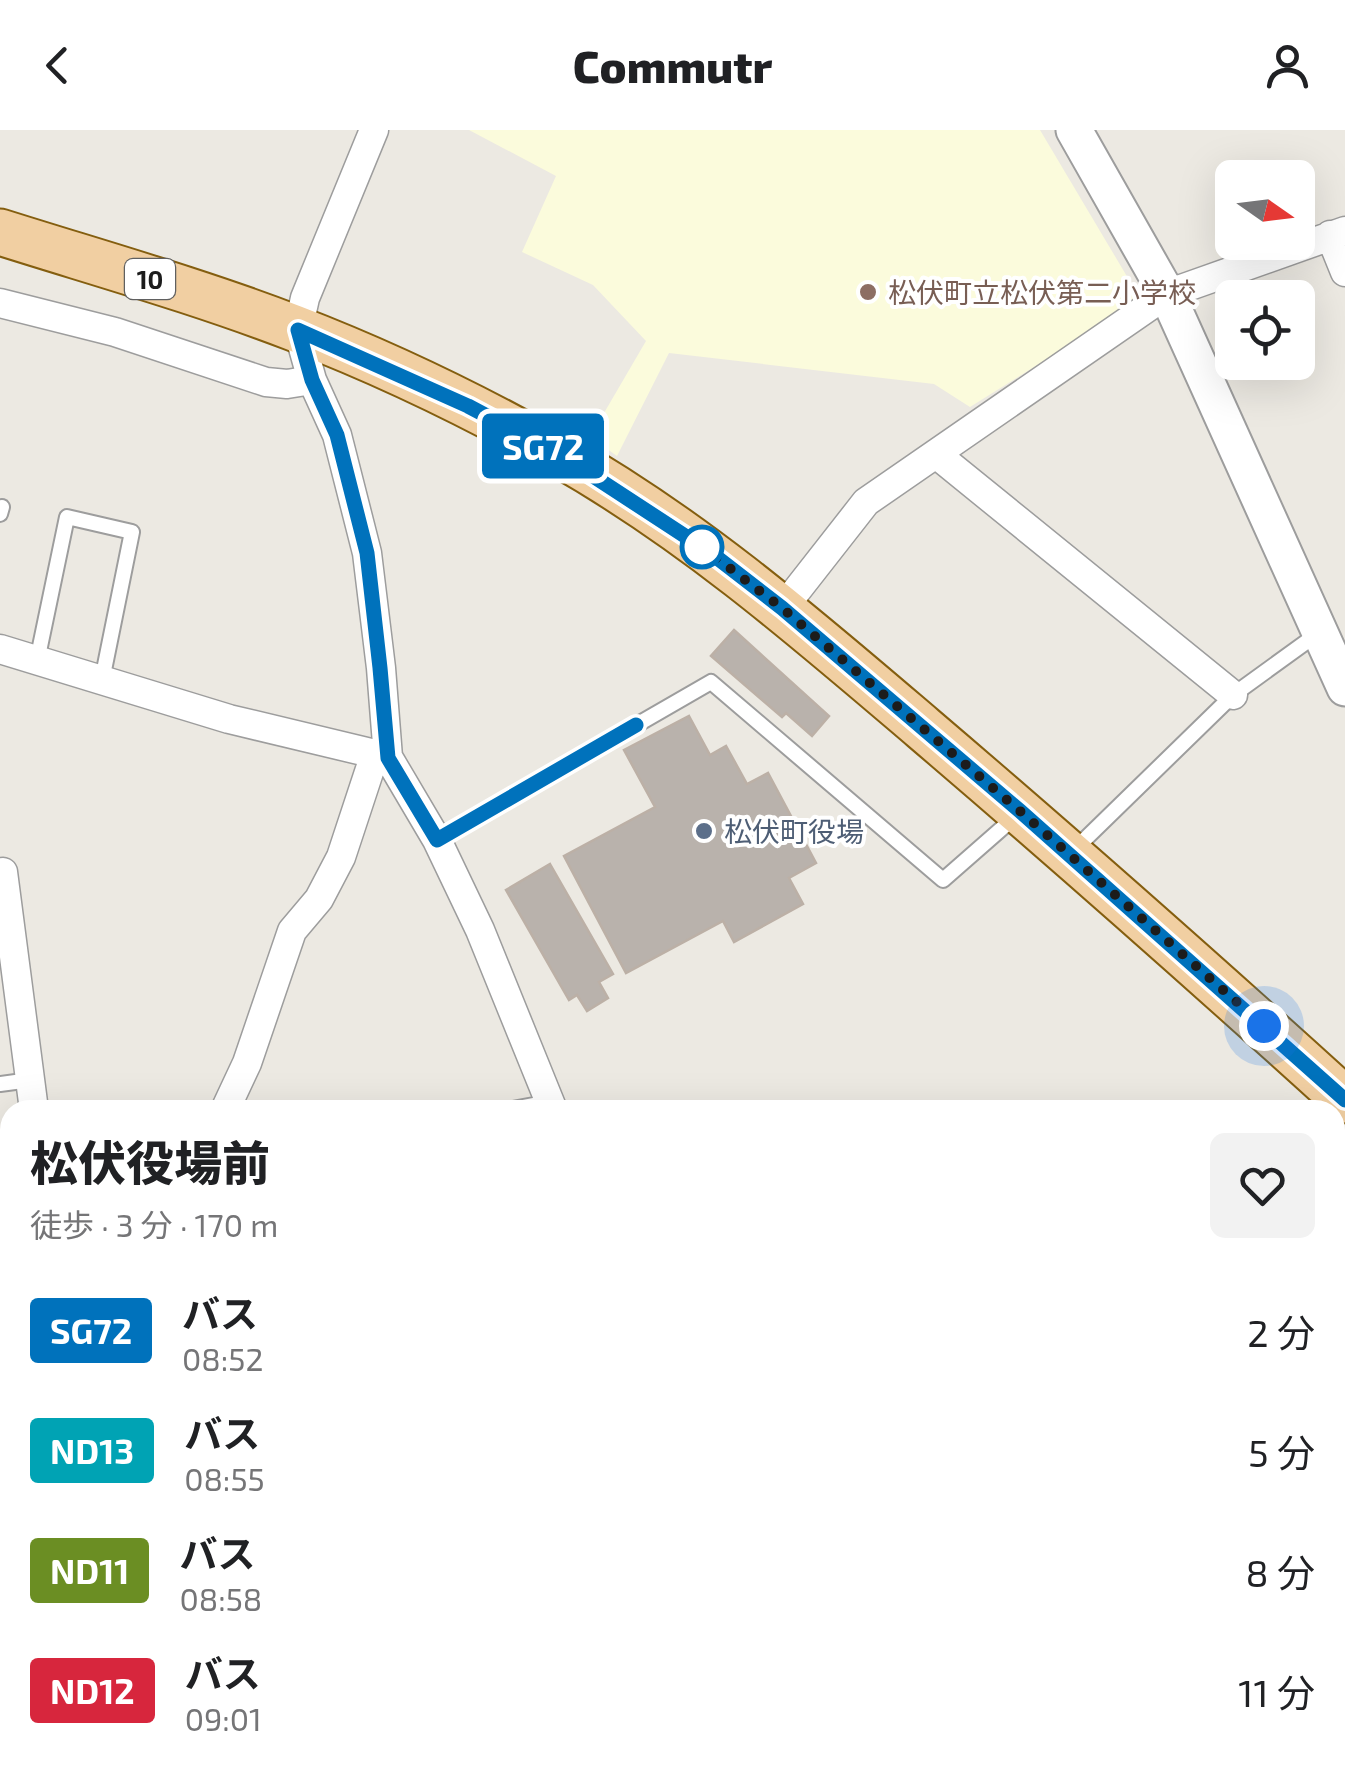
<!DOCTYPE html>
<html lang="ja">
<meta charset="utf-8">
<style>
:root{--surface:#fff;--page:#f2f2f2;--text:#202124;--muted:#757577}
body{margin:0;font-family:"Exo 2","Noto Sans JP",sans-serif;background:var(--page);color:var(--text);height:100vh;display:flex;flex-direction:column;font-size:38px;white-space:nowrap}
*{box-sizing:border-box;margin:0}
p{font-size:32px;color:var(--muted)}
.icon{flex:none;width:55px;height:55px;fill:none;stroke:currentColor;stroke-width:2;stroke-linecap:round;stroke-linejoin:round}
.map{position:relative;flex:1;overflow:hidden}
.sheet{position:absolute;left:0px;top:970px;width:1345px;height:670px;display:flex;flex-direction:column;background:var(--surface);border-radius:30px 30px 0 0;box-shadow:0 10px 40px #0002}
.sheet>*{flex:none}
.badge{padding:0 20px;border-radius:8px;font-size:35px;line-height:65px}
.needle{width:65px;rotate:104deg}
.controls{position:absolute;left:1215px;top:30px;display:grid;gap:20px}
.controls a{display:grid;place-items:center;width:100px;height:100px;border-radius:15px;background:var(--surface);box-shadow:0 10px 40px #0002;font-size:50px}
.you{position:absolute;width:50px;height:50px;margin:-25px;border:8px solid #fff;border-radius:50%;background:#1a73e8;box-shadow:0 0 0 15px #1a73e833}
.map>.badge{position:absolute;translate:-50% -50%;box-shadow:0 0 0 5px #fff}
.round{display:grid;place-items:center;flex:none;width:105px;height:105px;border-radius:15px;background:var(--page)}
.head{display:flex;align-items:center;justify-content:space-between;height:170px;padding:0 30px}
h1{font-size:48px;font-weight:800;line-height:75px}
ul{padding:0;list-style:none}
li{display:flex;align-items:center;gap:30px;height:120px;padding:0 30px}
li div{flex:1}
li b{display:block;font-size:38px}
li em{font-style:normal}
li .badge{min-width:110px;font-weight:700;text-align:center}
header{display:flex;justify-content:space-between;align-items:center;height:130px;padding:0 30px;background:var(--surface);font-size:45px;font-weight:800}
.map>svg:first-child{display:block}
.education{fill:#fbfbdc}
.building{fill:#b9b2ac;stroke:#bcb0a6;stroke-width:2.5}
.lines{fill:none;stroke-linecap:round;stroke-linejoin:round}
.service-casing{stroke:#9d9d9d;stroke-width:18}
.minor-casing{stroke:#9d9d9d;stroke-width:31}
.tertiary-casing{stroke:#9d9d9d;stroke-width:39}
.primary-casing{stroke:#845e0f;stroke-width:49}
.service{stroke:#fff;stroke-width:14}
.minor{stroke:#fff;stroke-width:28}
.tertiary{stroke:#fff;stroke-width:35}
.primary{stroke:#f1cfa2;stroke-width:45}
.line-casing{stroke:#fff;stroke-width:22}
.line{stroke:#0072bc;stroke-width:15}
.walk{stroke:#1c1c1c;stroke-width:10;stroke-dasharray:0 18}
.education-dot{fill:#8d6e63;stroke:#fff;stroke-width:4}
.stop-dot{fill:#fff;stroke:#0072bc;stroke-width:5}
.service-dot{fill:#5c6f8a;stroke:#fff;stroke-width:4}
.labels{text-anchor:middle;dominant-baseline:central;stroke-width:8;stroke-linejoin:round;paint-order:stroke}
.shield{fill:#fff;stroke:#606060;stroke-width:2.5}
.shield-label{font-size:25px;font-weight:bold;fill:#1c1c1c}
.education-label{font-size:28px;fill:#785e54;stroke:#fff;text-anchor:start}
.service-label{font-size:28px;fill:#4e5e75;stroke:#fff;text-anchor:start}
</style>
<header><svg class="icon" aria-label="back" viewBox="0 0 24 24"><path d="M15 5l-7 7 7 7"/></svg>Commutr<svg class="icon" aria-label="person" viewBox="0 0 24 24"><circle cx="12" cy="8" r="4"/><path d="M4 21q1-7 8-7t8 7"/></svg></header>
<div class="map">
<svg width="1345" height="1640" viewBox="0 0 1345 1640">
<rect width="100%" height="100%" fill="#ece9e2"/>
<!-- education -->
<path class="education" d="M469,0H1040L1141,170L970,277L934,254L669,223L617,326L590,307L646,211L593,155L522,122L556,46Z"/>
<!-- building -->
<path class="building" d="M734,500L829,586L812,606L786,583L782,587L711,526Z
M689,586L710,625L726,616L747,654L768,643L816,733L789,748L803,774L734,812L723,791L626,843L564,726L655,677L624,620Z
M550,734L613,844L599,852L608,868L587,881L577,865L569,870L506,760Z"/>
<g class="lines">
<!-- service casing -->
<g class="service-casing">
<path id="service" d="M0,384L2,377
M37,531L67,387L132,402L102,550
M437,710L711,552L943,750L1016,686
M1075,719L1233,565L1320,502
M0,954L30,950
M507,980L550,972
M0,1252L10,1251
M0,1365L8,1417H10
M1335,1405L1345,1400
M0,1481L10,1480"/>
</g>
<!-- minor casing -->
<g class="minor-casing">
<path id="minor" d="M374,0L305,168L298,200L312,250L337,305L367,423L381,538L388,627L437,710L480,800L553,980
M1330,105L1345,142
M0,173L115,202L266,252L287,254L312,250
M936,324L1233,565
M783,478L866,372L1167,164L1345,101
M0,519L229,589L388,627
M0,743L3,742L34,980
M225,980L247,933L292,801L319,769L341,727L371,636L388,627
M0,1091L10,1089
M1335,1178L1345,1171
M1335,1451L1345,1480
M1335,1553L1345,1550
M0,1574L10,1573
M175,1630L177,1640
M404,1630L405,1640
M719,1630L721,1640"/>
</g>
<!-- tertiary casing -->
<g class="tertiary-casing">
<path id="tertiary" d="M1074,0L1167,164L1345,558"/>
</g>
<!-- primary casing -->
<g class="primary-casing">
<path id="primary" d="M0,102C98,133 198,161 294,198C385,233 474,276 559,324C692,399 807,499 923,598C1066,720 1206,844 1345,970"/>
</g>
<!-- service -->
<use href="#service" class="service"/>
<!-- minor -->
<use href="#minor" class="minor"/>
<!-- tertiary -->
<use href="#tertiary" class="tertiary"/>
<!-- primary -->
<use href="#primary" class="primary"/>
</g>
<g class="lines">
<!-- line casing -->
<g class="line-casing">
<path id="line" d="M636,595L437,710L388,628L380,538L367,423L337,305L312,250L298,200L468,276L561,325L711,423L782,478L1020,681L1345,970"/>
</g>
<!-- line -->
<use href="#line" class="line"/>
<!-- walk -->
<path class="walk" d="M702,417L782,478L1020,681L1264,896"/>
</g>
<!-- markers -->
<circle class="education-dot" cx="868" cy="162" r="10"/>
<circle class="stop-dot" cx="702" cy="417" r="20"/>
<circle class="service-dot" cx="704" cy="701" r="10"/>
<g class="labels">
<!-- shield labels -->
<rect class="shield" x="125" y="129" width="50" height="40" rx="8"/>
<g class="shield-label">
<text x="150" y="149">10</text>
</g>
<!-- education labels -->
<g class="education-label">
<text x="888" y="162">松伏町立松伏第二小学校</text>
</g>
<!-- service labels -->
<g class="service-label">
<text x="724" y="701">松伏町役場</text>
</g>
</g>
</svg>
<div class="controls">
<a><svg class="needle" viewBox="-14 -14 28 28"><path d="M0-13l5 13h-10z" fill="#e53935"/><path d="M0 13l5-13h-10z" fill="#757577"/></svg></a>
<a><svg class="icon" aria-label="locate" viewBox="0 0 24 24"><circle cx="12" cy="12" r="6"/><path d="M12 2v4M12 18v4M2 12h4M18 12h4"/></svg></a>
</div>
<div class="you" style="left:1264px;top:896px"></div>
<b class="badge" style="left:543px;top:316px;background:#0072bc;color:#fff">SG72</b>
<section class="sheet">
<div class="head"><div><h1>松伏役場前</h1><p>徒歩 · 3 分 · 170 m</p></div><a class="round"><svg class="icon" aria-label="heart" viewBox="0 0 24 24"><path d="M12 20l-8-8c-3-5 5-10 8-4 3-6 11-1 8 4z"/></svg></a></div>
<ul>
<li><span class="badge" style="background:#0072bc;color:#fff">SG72</span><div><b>バス</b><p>08:52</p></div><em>2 分</em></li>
<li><span class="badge" style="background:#00a3b4;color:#fff">ND13</span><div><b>バス</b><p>08:55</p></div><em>5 分</em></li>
<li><span class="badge" style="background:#6b8e23;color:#fff">ND11</span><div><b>バス</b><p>08:58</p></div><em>8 分</em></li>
<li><span class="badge" style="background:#d7263d;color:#fff">ND12</span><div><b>バス</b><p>09:01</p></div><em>11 分</em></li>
</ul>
</section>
</div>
